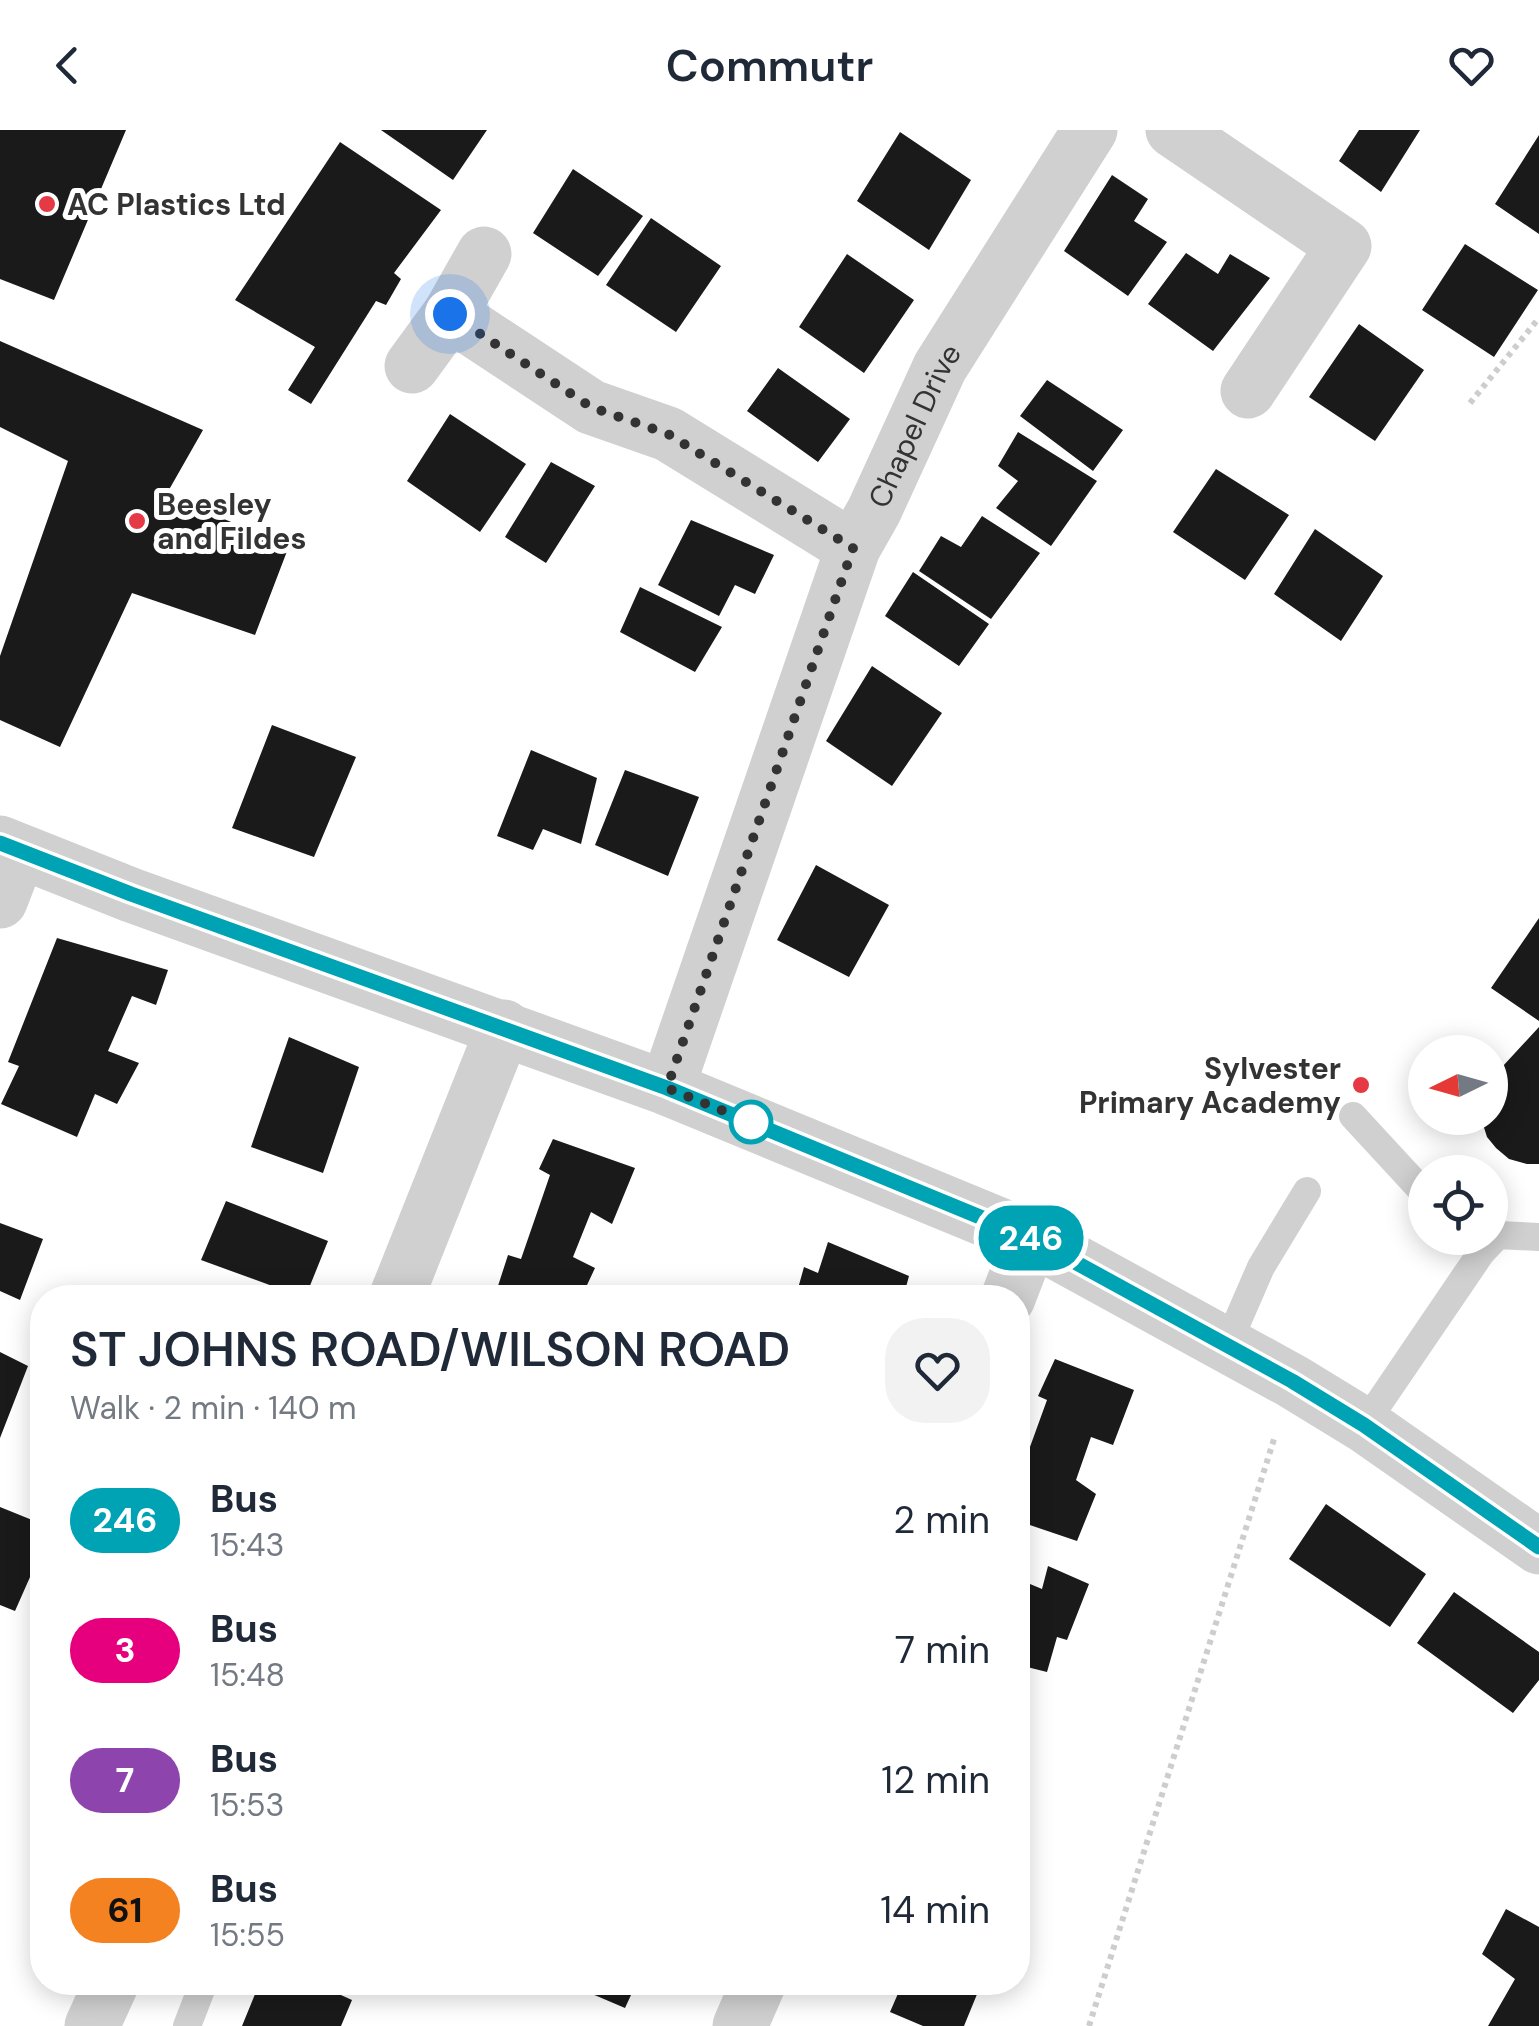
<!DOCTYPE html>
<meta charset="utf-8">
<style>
:root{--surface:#fff;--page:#f2f2f3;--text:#1f2937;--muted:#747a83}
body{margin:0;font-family:"DM Sans",sans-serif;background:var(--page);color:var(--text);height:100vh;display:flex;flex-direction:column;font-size:38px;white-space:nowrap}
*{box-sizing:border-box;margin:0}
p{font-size:32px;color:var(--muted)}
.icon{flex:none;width:55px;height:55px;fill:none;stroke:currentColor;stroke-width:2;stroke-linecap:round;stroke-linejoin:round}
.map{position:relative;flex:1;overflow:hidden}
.drawer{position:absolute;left:30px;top:1155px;width:1000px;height:710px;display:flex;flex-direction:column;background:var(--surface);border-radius:40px;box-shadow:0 5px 25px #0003}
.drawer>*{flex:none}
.badge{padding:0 20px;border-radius:32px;font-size:35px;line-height:65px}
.needle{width:65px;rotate:265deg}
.buttons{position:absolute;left:1408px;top:905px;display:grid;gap:20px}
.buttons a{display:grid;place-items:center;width:100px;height:100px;border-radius:50%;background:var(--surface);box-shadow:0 5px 25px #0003;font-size:50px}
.you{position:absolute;width:50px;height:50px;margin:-25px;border:8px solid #fff;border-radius:50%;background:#1a73e8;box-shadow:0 0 0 15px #1a73e833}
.map>.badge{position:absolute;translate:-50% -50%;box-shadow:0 0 0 5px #fff}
.round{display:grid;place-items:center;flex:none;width:105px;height:105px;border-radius:40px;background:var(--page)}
.head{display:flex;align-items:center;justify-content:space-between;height:170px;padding:0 40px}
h1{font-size:48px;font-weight:600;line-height:75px}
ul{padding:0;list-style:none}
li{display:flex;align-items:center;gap:30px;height:130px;padding:0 40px}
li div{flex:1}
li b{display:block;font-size:38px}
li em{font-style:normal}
li .badge{min-width:110px;font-weight:700;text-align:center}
header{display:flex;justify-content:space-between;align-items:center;height:130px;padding:0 40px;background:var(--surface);font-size:45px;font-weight:600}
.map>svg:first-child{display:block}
.building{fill:#1a1a1a}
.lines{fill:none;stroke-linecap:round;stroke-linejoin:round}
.path{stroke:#cdcdcd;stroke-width:6;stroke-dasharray:5 5;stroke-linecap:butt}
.service{stroke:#d0d0d0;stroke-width:28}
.minor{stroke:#d0d0d0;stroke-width:55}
.tertiary{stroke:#d0d0d0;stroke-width:55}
.line-casing{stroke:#fff;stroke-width:22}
.line{stroke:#00a3b4;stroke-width:15}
.walk{stroke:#333;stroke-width:10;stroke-dasharray:0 18}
.poi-dot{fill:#e63946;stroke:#fff;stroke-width:4}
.stop-dot{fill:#fff;stroke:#00a3b4;stroke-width:5}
.labels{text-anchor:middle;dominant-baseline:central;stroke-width:10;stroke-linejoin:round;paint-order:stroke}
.poi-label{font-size:30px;font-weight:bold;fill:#333;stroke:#fff;text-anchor:start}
.street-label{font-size:30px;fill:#333;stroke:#fff}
</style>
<header><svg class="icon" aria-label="back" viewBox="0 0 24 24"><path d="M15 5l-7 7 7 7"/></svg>Commutr<svg class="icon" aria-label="heart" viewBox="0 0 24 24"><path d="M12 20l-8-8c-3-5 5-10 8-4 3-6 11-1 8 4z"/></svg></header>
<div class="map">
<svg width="1539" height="1896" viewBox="0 0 1539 1896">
<rect width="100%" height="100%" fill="#fff"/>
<!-- building -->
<path class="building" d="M0,0H126L54,170L0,149Z
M381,0H487L453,50Z
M1359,0H1420L1381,62L1339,31Z
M900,2L971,50L929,120L857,71Z
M1539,5V104L1495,74Z
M340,12L441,80L394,143L401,149L386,175L376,171L311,274L288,260L315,217L235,170Z
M573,39L643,86L598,146L533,103Z
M1112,45L1148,69L1134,91L1167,112L1128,166L1064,121Z
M651,88L721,136L676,202L606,155Z
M1465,114L1538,160L1494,227L1422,180Z
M1186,123L1218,144L1230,124L1270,148L1213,221L1148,174Z
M847,124L914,170L864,243L799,197Z
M1359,194L1424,240L1375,311L1309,267Z
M0,211L203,300L166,365L289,416L255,505L132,463L60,617L0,590V526L68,331L0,297Z
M778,238L850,289L818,332L747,281Z
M1047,250L1123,300L1093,341L1020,286Z
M450,284L526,334L480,402L407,351Z
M1018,302L1097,351L1051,416L996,378L1018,351L998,336Z
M551,332L595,356L546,433L505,407Z
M1216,339L1289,385L1245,450L1173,402Z
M982,386L1040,423L991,489L919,441L941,406L961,417Z
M691,390L774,425L755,464L735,455L719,486L658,455Z
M1315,399L1383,446L1341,511L1274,464Z
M913,442L989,494L959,536L885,486Z
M640,457L722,497L695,542L620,502Z
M872,536L942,583L892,656L826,611Z
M272,595L356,627L314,727L232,698Z
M531,620L597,648L581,714L543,699L533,720L497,706Z
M625,640L699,667L668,746L595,715Z
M816,735L889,775L849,847L777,810Z
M1539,788V891L1491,858Z
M57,808L168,840L156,875L132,866L108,921L139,933L117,974L95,964L77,1007L1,974L19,936L8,932Z
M1539,897V1034H1527L1509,1029L1496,1018L1487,1007L1481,988H1490L1491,949Z
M289,907L359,937L323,1043L251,1017Z
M553,1009L635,1038L612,1094L591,1082L573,1127L595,1138L581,1168H520L497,1159L508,1125L521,1129L550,1045L539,1039Z
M226,1071L328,1111L305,1168L201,1130Z
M0,1093L43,1109L20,1170L0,1161Z
M828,1112L909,1146L903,1168H809L797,1162L804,1137L818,1143Z
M0,1222L28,1236L0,1308Z
M1055,1229L1134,1260L1113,1315L1091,1307L1076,1350L1096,1364L1077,1411L1018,1391V1350L1047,1270L1038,1266Z
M1326,1374L1426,1444L1390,1497L1289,1429Z
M0,1377L42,1394V1420L15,1481L0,1475Z
M1048,1436L1089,1454L1067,1510L1057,1507L1047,1542L1027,1537L1018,1562V1449L1042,1459Z
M1454,1462L1539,1522V1550L1513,1583L1417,1513Z
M1506,1779L1539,1797V1896H1488L1515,1849L1482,1824Z
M260,1852H312L352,1870L341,1896H242Z
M564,1852H637L625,1878Z
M903,1852H982L964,1896H923L890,1882Z"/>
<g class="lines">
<!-- path -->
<path class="path" d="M1470,273L1539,188
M1089,1896L1275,1306"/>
<!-- service -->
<path class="service" d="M1353,986L1425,1064
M1228,1213L1261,1137L1307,1061
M1364,1295L1481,1123L1498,1105L1539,1107
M187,1896L204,1852"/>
<!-- minor -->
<g class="minor">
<path d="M1173,0L1344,116L1248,261"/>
<path d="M484,124L450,184L591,277L668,304L853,418"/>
<path d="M412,236L450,184"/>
<path d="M0,771L19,722"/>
<path id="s1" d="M667,958L853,418L874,381L940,237L1090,0"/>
<path d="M396,1168L504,897"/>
<path d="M1008,1168L1031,1108"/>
<path d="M92,1896L112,1852"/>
<path d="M740,1896L759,1852"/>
</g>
<!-- tertiary -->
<path class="tertiary" d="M0,713L131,765L667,958L1031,1108L1292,1251L1364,1295L1539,1417"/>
</g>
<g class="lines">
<!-- line casing -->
<g class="line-casing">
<path id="line" d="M0,713L131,764L667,958L1031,1108L1292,1251L1364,1295L1539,1417"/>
</g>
<!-- line -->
<use href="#line" class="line"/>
<!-- walk -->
<path class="walk" d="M450,184L591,277L668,304L853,418L667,958L751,992"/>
</g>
<!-- markers -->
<g class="poi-dot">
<circle cx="47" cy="74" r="10"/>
<circle cx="137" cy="391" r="10"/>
<circle cx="1361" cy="955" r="10"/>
</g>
<circle class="stop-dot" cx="751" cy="992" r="20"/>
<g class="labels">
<!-- poi labels -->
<g class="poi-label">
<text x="67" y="74">AC Plastics Ltd</text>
<text x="157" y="374">Beesley<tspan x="157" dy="34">and Fildes</tspan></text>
<text x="1341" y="938" text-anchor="end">Sylvester<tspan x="1341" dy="34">Primary Academy</tspan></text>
</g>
<!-- street labels -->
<g class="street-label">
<text stroke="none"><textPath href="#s1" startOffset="708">Chapel Drive</textPath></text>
</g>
</g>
</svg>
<div class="buttons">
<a><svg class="needle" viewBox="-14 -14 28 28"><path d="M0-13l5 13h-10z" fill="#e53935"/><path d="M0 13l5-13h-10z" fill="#747a83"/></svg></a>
<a><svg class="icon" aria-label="locate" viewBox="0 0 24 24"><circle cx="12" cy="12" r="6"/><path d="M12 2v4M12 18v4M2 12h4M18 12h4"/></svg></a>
</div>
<div class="you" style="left:450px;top:184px"></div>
<b class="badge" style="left:1031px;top:1108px;background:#00a3b4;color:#fff">246</b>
<section class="drawer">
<div class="head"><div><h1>ST JOHNS ROAD/WILSON ROAD</h1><p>Walk · 2 min · 140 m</p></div><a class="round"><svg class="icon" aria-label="heart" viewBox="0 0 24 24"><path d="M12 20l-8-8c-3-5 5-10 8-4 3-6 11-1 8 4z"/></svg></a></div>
<ul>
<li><span class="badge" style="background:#00a3b4;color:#fff">246</span><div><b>Bus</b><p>15:43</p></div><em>2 min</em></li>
<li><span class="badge" style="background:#e6007e;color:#fff">3</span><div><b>Bus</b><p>15:48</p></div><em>7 min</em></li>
<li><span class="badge" style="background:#8e44ad;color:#fff">7</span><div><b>Bus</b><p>15:53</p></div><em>12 min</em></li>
<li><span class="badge" style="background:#f58220;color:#111">61</span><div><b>Bus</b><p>15:55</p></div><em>14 min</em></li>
</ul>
</section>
</div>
